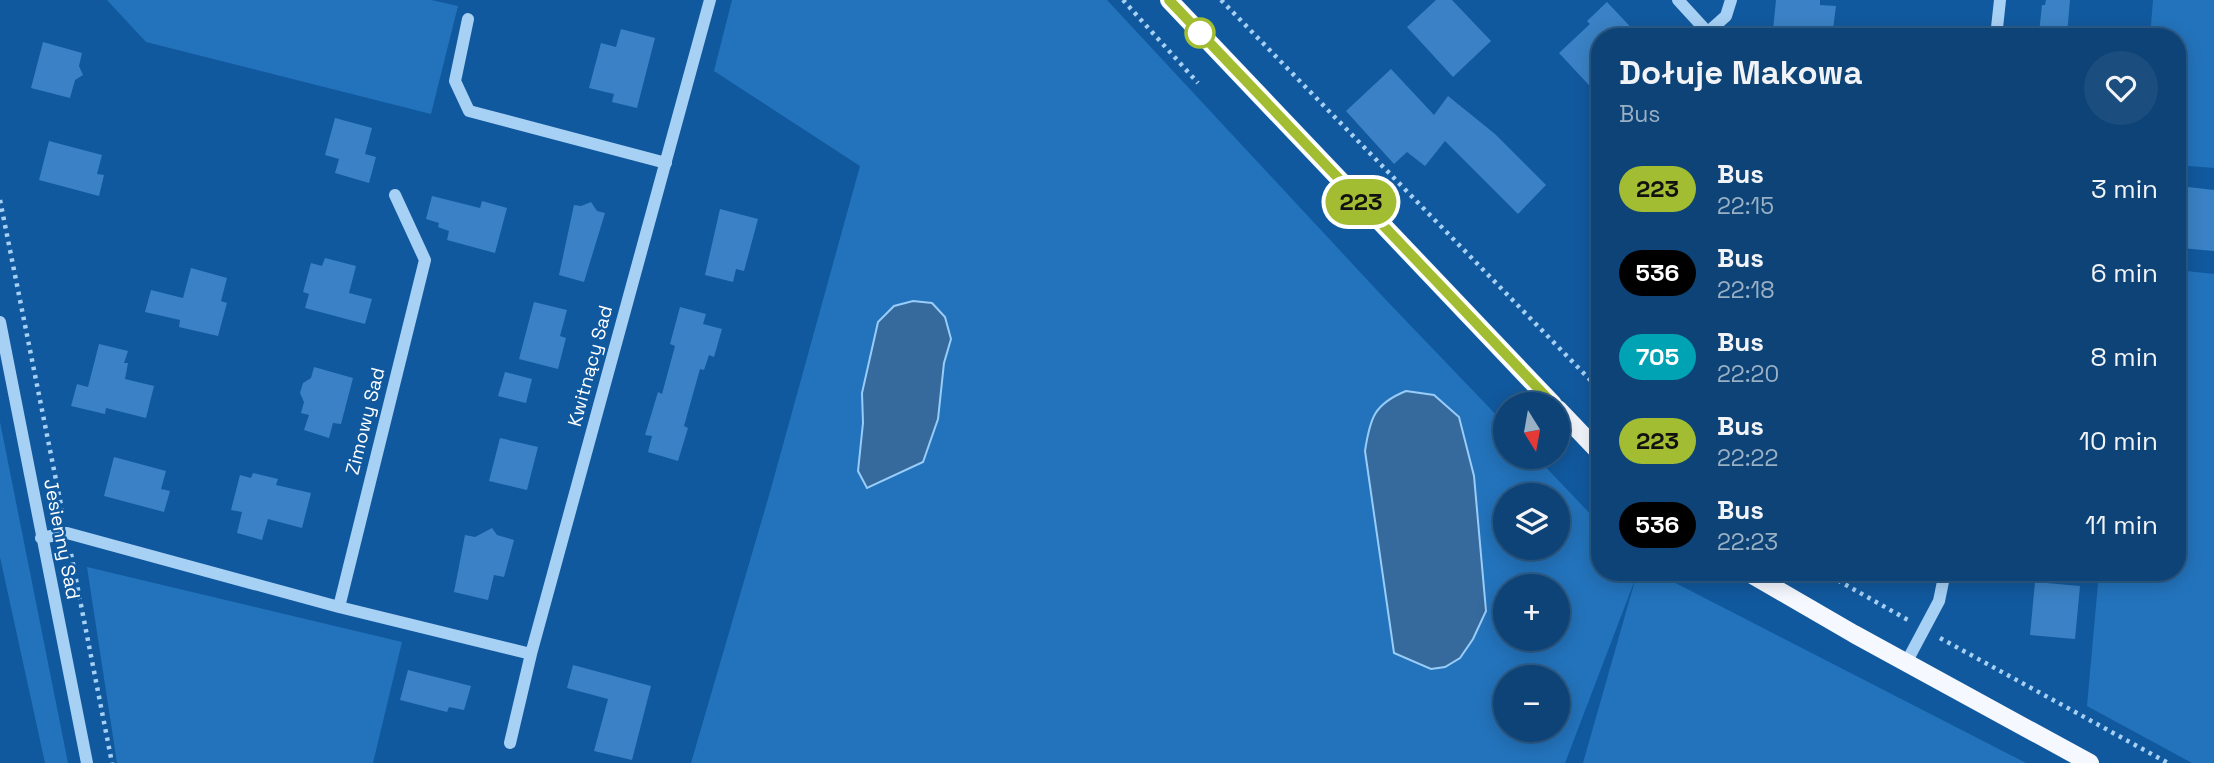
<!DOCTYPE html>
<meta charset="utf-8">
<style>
:root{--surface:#0d4376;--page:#1b4e7e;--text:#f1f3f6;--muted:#9ab0c5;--line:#2d5c88}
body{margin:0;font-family:"Space Grotesk",sans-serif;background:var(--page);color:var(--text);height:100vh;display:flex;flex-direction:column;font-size:26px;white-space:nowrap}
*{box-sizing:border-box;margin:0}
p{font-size:23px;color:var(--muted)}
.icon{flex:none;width:38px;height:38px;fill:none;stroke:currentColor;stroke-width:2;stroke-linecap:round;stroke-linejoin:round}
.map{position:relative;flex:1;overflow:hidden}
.panel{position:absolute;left:1591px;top:28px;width:595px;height:553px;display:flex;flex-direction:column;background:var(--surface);border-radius:28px;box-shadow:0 4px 18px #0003,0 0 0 2px var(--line)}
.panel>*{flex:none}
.badge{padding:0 14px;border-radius:23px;font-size:24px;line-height:46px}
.needle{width:46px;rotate:169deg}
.tools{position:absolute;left:1493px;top:392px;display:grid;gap:14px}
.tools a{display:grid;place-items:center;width:77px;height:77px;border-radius:50%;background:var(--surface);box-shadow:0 4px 18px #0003,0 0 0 2px var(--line);font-size:35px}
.map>.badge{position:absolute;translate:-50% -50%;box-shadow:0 0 0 4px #fff}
.round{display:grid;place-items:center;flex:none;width:74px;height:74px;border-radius:37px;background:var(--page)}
.head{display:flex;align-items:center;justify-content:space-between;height:119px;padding:0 28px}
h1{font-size:33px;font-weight:700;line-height:52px}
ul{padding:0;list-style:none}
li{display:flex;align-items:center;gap:21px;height:84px;padding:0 28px}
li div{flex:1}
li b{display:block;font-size:26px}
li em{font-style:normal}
li .badge{min-width:77px;font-weight:700;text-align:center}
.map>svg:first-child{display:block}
.green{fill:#2373bc;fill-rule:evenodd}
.water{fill:#366a9c;stroke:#99ccf8;stroke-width:2}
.building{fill:#3a82c5}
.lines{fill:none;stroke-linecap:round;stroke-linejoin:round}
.path{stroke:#a7d0f5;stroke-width:4.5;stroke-dasharray:3.5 5;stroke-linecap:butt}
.minor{stroke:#a7d0f5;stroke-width:12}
.major{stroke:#f5f9ff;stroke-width:18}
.line-casing{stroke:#fff;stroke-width:16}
.line{stroke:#a2bd31;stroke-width:10}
.stop-dot{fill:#fff;stroke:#a2bd31;stroke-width:3.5}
.labels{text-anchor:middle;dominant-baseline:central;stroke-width:5;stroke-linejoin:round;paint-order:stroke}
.street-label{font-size:19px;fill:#fff;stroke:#11599e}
</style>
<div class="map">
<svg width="2214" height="763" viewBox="0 0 2214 763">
<rect width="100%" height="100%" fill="#11599e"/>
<!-- green -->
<path class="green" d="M107,0H431L458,6L431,114L146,42Z
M732,0H1107L1386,300L1505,424V457H1536L1599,523L1600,572H1654L2026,763H1583L1636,577L1565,763H691L770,492L860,166L714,71ZM1505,495H1558V548H1505ZM1505,586H1558V639H1505ZM1505,677H1558V730H1505Z
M2153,0H2214V168L2177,165V37H2150Z
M2177,270L2214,274V763H2192L2087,706L2099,572H2177Z
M0,422L68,763H45L0,557Z
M87,567L402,642L373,763H117Z"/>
<!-- water -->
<path class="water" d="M913,301L932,303L945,317L951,339L944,363L938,419L923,462L867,488L858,471L863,423L862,393L878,322L894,306Z
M1406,391L1434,395L1459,417L1474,476L1486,611L1473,639L1460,658L1445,667L1431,669L1394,653L1365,451C1370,418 1374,404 1406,391Z"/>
<!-- building -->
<path class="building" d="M1436,0H1452L1491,41L1453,77L1407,27Z
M1776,0H1820V5L1836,6L1832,37H1790L1791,32L1773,30Z
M2046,0H2070L2067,35L2039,33L2042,5H2045Z
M1607,2L1640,37H1600V97L1559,53L1590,24L1587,21Z
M621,29L655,38L637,108L612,102L614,94L589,88L601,43L616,47Z
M43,42L82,53L79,66L83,75L75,80L70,98L31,88Z
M1391,69L1434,115L1448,96L1495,134L1546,185L1518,214L1445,141L1425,166L1407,152L1394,164L1346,111Z
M335,118L372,128L365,154L376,157L369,183L335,173L339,159L325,155Z
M49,141L102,155L97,174L104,175L99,196L39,180Z
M2188,187L2214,190V251L2181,248Z
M432,196L480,208L482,201L507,208L495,253L447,240L449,231L438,227L439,223L426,219Z
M591,202L597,211L605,213L584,282L559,275L574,205L581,206Z
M720,209L758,219L744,271L736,269L733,282L705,275Z
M325,258L356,266L349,293L372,299L365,324L305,308L309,294L303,292L311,263L322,266Z
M191,268L227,278L221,301L227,303L218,336L179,327L180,320L145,312L151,290L183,298Z
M534,302L567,310L560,336L566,338L558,369L519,359Z
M680,307L706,314L703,324L722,329L714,357L709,355L704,370L700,369L684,426L688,428L678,461L648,452L652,436L645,435L658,392L662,394L675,346L670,344Z
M99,344L128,351L124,363H128L125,379L154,386L146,418L106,408L105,414L71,406L77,384L88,387Z
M314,367L353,378L341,424L333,423L329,438L304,430L309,415L301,413L304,402L300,393L303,383L311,378Z
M505,372L532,379L526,403L498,396Z
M500,438L538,447L527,490L489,481Z
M114,457L166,471L161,489L170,491L164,512L104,496Z
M253,473L278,479L276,485L311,493L302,528L268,519L262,540L237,533L242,512L231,510L240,475L251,478Z
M492,528L497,535L514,540L504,577L494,575L488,600L454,592L465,535L475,537Z
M2035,582L2080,586L2075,639L2030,635Z
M573,665L651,686L632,760L594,751L608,699L567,688Z
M408,670L471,686L464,710L449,707L447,712L400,700Z"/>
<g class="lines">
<!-- path -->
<path class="path" d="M1123,0L1198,83
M1221,0L1600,390
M0,200L63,515
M71,554L112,763
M1823,572L1908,620
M1940,638L2168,763"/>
<!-- minor -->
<path class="minor" d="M1678,0L1712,37
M468,19L455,81L469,111L666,163
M1708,32L1726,16L1731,0
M1996,37L2000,0
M0,322L87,763
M41,538L67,533L339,607L531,654
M339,607L425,260L395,195
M1906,663L1939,601L1945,572
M510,743L531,654L710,0"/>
<!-- major -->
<path class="major" d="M1169,0L1553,404
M1558,409L1600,453
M1747,572L1854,634L2090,763"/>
</g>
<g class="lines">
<!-- line casing -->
<g class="line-casing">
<path id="line" d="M1169,0L1553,404"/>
</g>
<!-- line -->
<use href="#line" class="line"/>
</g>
<!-- markers -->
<circle class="stop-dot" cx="1200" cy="33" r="14"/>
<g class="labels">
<!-- street labels -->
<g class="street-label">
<text transform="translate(590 366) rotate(-75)">Kwitnący Sad</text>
<text transform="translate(365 421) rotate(-76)">Zimowy Sad</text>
<text transform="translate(62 539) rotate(79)">Jesienny Sad</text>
</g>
</g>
</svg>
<div class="tools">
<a><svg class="needle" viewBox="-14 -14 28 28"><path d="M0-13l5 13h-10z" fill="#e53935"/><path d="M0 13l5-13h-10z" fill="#9ab0c5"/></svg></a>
<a><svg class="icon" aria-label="layers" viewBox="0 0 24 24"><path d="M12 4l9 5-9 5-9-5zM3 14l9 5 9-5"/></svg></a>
<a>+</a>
<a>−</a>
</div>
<b class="badge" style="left:1361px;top:202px;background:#a2bd31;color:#111">223</b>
<section class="panel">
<div class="head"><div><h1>Dołuje Makowa</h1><p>Bus</p></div><a class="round"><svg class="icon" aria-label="heart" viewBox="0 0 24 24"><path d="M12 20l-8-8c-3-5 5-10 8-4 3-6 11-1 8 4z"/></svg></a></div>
<ul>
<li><span class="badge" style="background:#a2bd31;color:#111">223</span><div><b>Bus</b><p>22:15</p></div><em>3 min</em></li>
<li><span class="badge" style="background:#000;color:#fff">536</span><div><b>Bus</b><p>22:18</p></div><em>6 min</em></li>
<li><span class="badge" style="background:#00a3b4;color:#fff">705</span><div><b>Bus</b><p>22:20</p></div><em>8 min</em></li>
<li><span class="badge" style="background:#a2bd31;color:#111">223</span><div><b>Bus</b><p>22:22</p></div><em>10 min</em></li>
<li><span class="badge" style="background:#000;color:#fff">536</span><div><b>Bus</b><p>22:23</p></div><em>11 min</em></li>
</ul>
</section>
</div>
